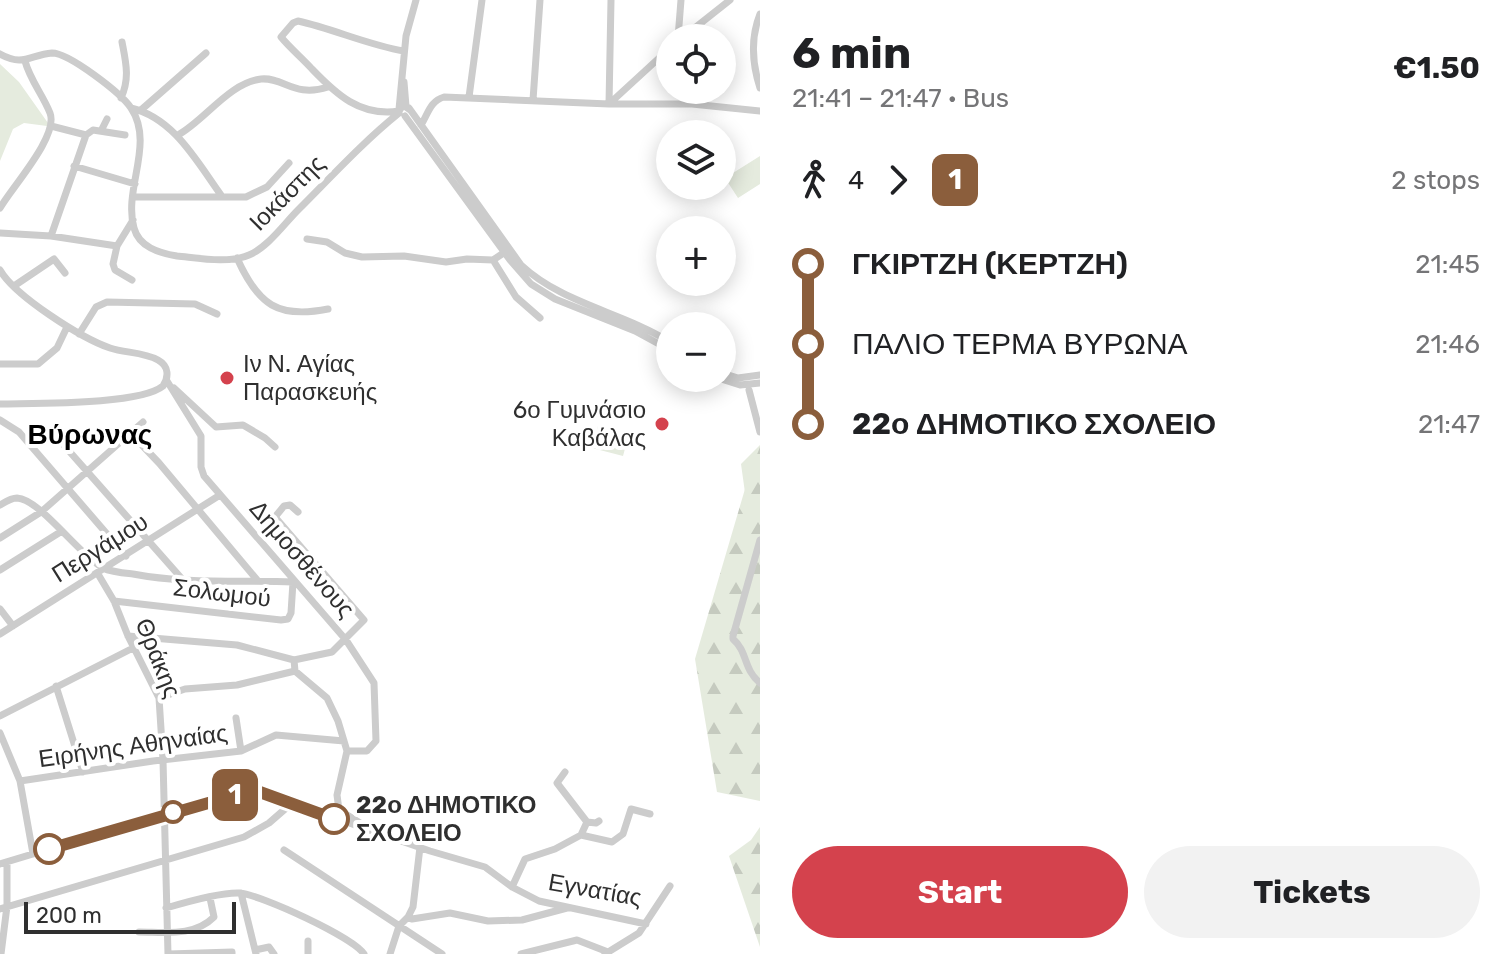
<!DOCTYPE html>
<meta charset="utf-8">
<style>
:root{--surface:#fff;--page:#f2f2f2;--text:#202124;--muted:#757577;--accent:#d4424d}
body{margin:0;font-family:Rubik,sans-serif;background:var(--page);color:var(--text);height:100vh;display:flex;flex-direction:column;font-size:30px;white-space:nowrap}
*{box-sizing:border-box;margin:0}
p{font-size:26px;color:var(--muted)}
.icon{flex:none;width:44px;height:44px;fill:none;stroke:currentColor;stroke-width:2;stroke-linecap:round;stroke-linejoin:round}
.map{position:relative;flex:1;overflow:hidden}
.sheet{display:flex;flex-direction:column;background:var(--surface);width:752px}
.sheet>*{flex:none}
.badge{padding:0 16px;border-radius:12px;font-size:28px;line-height:52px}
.tools{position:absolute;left:656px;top:24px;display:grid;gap:16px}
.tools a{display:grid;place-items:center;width:80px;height:80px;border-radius:50%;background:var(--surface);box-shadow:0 4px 20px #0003;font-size:40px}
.scale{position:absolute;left:24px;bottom:20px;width:212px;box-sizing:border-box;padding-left:8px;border:4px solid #2f2f2f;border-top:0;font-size:22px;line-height:28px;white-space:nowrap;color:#2f2f2f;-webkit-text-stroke:6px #fff;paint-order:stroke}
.map>.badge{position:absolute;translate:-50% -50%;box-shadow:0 0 0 4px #fff}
.legs{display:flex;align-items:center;gap:12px;height:88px;padding:0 32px;font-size:26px}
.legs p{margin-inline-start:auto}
.summary{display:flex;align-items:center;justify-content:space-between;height:136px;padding:0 32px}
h1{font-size:44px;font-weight:700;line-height:60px}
.button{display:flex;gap:16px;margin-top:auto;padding:16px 32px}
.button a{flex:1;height:92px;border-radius:48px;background:var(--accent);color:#fff;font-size:32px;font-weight:700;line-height:92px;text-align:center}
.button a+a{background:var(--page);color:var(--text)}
ul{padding:0 32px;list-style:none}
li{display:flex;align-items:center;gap:28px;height:80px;font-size:30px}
li i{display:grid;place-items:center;width:12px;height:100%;margin:0 10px;background:currentColor}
li i::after{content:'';width:20px;height:20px;margin:-10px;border:6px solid;border-radius:50%;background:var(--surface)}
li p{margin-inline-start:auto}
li:first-child i{background:linear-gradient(#0000 50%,currentColor 0)}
li:last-child i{background:linear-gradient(currentColor 50%,#0000 0)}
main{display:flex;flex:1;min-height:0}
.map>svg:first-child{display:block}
.green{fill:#e5ebde}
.forest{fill:url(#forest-firs)}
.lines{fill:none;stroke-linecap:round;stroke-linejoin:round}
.minor{stroke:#ccc;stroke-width:7}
.line-1-casing{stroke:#fff;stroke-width:18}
.line-1{stroke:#8b5e3c;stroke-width:12}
.poi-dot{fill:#d4424d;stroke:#fff;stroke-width:3}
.stop-1-dot{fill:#fff;stroke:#8b5e3c;stroke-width:4}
.labels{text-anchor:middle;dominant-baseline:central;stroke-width:8;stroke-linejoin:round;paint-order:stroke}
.street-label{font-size:24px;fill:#2f2f2f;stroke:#fff}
.poi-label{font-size:24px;fill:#2f2f2f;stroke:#fff;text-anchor:start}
.stop-label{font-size:24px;font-weight:bold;fill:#2f2f2f;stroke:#fff;text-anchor:start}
.quarter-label{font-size:28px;font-weight:bold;fill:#000;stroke:#fff}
</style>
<main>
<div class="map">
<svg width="760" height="954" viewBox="0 0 760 954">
<defs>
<pattern id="forest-firs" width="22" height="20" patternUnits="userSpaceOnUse" patternTransform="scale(2)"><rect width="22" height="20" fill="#e5ebde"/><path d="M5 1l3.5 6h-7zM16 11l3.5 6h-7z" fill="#c5cabf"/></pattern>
</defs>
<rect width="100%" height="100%" fill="#fff"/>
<!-- green -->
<path class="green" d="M0,64L19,82L48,123L47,126L24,123L13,129L0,161Z
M760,156V184L738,198L725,178Z
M598,426L629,434L623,456L592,448Z
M760,445V569L753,550L741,464Z"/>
<!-- forest -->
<path class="forest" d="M760,447V801L717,792L695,659L750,472Z
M760,827V947L729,856L751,840Z"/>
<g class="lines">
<!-- minor -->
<path class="minor" d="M611,0L609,104H692
M760,14C750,39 752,63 760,88
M678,38L681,0
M682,38L730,0
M404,51C368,45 334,29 298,21L293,23L281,37C290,48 302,58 312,69C336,94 360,117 399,111L403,105L410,110
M0,54C23,67 30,55 52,53C69,53 121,93 131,108C155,144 123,189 134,228C139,247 159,253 177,256C198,258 229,264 249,255C268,247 284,224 298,210C331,177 363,142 399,113
M404,82L406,106
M688,90L692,104L760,111
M469,97L482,0
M121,98C130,78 126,63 122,42
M533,100L540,0
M131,108C174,118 197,162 221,195
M409,108L521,265C563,304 622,312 670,342
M399,109L406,36L416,0
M141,110L206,53
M405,116L510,260L531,284L555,299L635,331L670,350
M421,125C428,114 430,101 444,97L609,104L670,48
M51,126L86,135
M101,131L107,119
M86,135L93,130L125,135
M178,135C205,120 229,83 261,79C284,77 294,98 328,87
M74,166L135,184
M134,197H246L267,187L289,163
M0,208C12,187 59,136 50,113C43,95 30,80 25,61
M0,233L51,236L117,246L133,220
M51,236L86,135
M307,239L327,242L345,253L362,257L404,256L446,262L467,259L493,260L505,252
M117,246L113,264L115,270L132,280
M237,258C258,305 278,319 328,309
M493,260L516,297L540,318
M0,270C15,296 81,338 110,348C125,353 144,352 158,360C169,366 169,377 163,386C140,405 34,403 0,404
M14,286L54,259L65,273
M79,334L96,307L107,302L195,304L217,314
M0,364H38L57,348L67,327
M722,373L738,378L760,375
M718,378L740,385L760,383
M167,381L201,436V467L204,476L346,640L374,683L376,741L367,751H347
M174,388L216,427L243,425L265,438L275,447
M749,390L760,432
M0,420L19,432L126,556
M54,434L183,580
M126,436L138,441L159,463L258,581
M0,505C5,502 11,498 17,498C40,499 79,555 103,568C111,572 123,573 133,574C185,584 240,580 293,582L291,613L288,619L281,620L114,601
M0,538L41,512L143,422
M760,540L733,636V639C748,652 743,669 760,683
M0,570L62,531
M98,574L114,601L128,636L159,698L163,760L168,954
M0,609L13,626
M0,634L220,495
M128,636L237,645L294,660L332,652L364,620L275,517L284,506L290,505L298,512
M294,660L295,671L327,698L338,721L347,751L337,795L339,810L365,826
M56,686L83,772
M159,698L185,689L237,685L295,671
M0,716L133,648
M236,718L241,751
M0,733L20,781L33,854
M565,772L557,783L587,822L596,823L599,821
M20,781L153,761L241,751L276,735L344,741
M587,822L581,835L612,842L623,834L631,809L650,814
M284,850L442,954
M0,864L175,811L257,791L430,851L485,867L512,887L539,901L646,924
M512,887L525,859L555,849L581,835
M241,893L256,954
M166,908C186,902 220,892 240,893C261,895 353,937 364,954
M0,909L244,837L269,823L292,803
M408,917L412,919L450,913L488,921L522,920L567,908
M139,932C165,932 194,937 214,917L210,898
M308,941V954
M255,950L269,947L274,954
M1,954L7,906V862
M169,954L232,952V954
M390,954L399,926L408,917L413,907L420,847
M521,954L577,940L608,952
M605,954L639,933L670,886"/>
</g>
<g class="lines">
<!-- line-1 casing -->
<g class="line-1-casing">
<path id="line-1" d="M49,849L250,791H257L334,819"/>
</g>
<!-- line-1 -->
<use href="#line-1" class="line-1"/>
</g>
<!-- markers -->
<g class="poi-dot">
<circle cx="227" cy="378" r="8"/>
<circle cx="662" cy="424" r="8"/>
</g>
<g class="stop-1-dot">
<circle cx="173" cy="812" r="10"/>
<circle cx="334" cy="819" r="14"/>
<circle cx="49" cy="849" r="14"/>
</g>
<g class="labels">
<!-- street labels -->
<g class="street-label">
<text transform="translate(287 193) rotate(-45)">Ιοκάστης</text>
<text transform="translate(100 548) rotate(-32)">Περγάμου</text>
<text transform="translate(302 559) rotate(49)">Δημοσθένους</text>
<text transform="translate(222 593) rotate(7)">Σολωμού</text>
<text transform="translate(158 658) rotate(68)">Θράκης</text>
<text transform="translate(133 746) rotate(-8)">Ειρήνης Αθηναίας</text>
<text transform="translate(595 890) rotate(10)">Εγνατίας</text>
</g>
<!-- poi labels -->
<g class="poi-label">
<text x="243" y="364">Ιν Ν. Αγίας<tspan x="243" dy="28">Παρασκευής</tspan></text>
<text x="646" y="410" text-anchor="end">6ο Γυμνάσιο<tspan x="646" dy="28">Καβάλας</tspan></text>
</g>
<!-- stop labels -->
<g class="stop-label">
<text x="356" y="805">22ο ΔΗΜΟΤΙΚΟ<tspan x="356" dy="28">ΣΧΟΛΕΙΟ</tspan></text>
</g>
<!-- quarter labels -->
<g class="quarter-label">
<text x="90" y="434">Βύρωνας</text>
</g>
</g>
</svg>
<div class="tools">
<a><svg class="icon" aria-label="locate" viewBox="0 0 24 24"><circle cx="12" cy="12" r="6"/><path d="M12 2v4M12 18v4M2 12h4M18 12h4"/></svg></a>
<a><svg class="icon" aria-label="layers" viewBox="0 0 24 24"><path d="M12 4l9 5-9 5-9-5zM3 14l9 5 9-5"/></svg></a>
<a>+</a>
<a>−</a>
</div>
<div class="scale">200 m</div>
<b class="badge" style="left:235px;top:795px;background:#8b5e3c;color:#fff">1</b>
</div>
<section class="sheet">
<div class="summary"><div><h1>6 min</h1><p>21:41 – 21:47 · Bus</p></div><b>€1.50</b></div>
<div class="legs"><svg class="icon" aria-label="walk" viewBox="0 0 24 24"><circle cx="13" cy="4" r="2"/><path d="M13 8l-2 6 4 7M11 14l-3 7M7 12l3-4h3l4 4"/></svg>4<svg class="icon" aria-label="forward" viewBox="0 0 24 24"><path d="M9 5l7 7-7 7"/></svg><b class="badge" style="background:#8b5e3c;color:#fff">1</b><p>2 stops</p></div>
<ul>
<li><i style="color:#8b5e3c"></i><b>ΓΚΙΡΤΖΗ (ΚΕΡΤΖΗ)</b><p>21:45</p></li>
<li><i style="color:#8b5e3c"></i><span>ΠΑΛΙΟ ΤΕΡΜΑ ΒΥΡΩΝΑ</span><p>21:46</p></li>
<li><i style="color:#8b5e3c"></i><b>22ο ΔΗΜΟΤΙΚΟ ΣΧΟΛΕΙΟ</b><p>21:47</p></li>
</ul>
<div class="button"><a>Start</a><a>Tickets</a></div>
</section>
</main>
